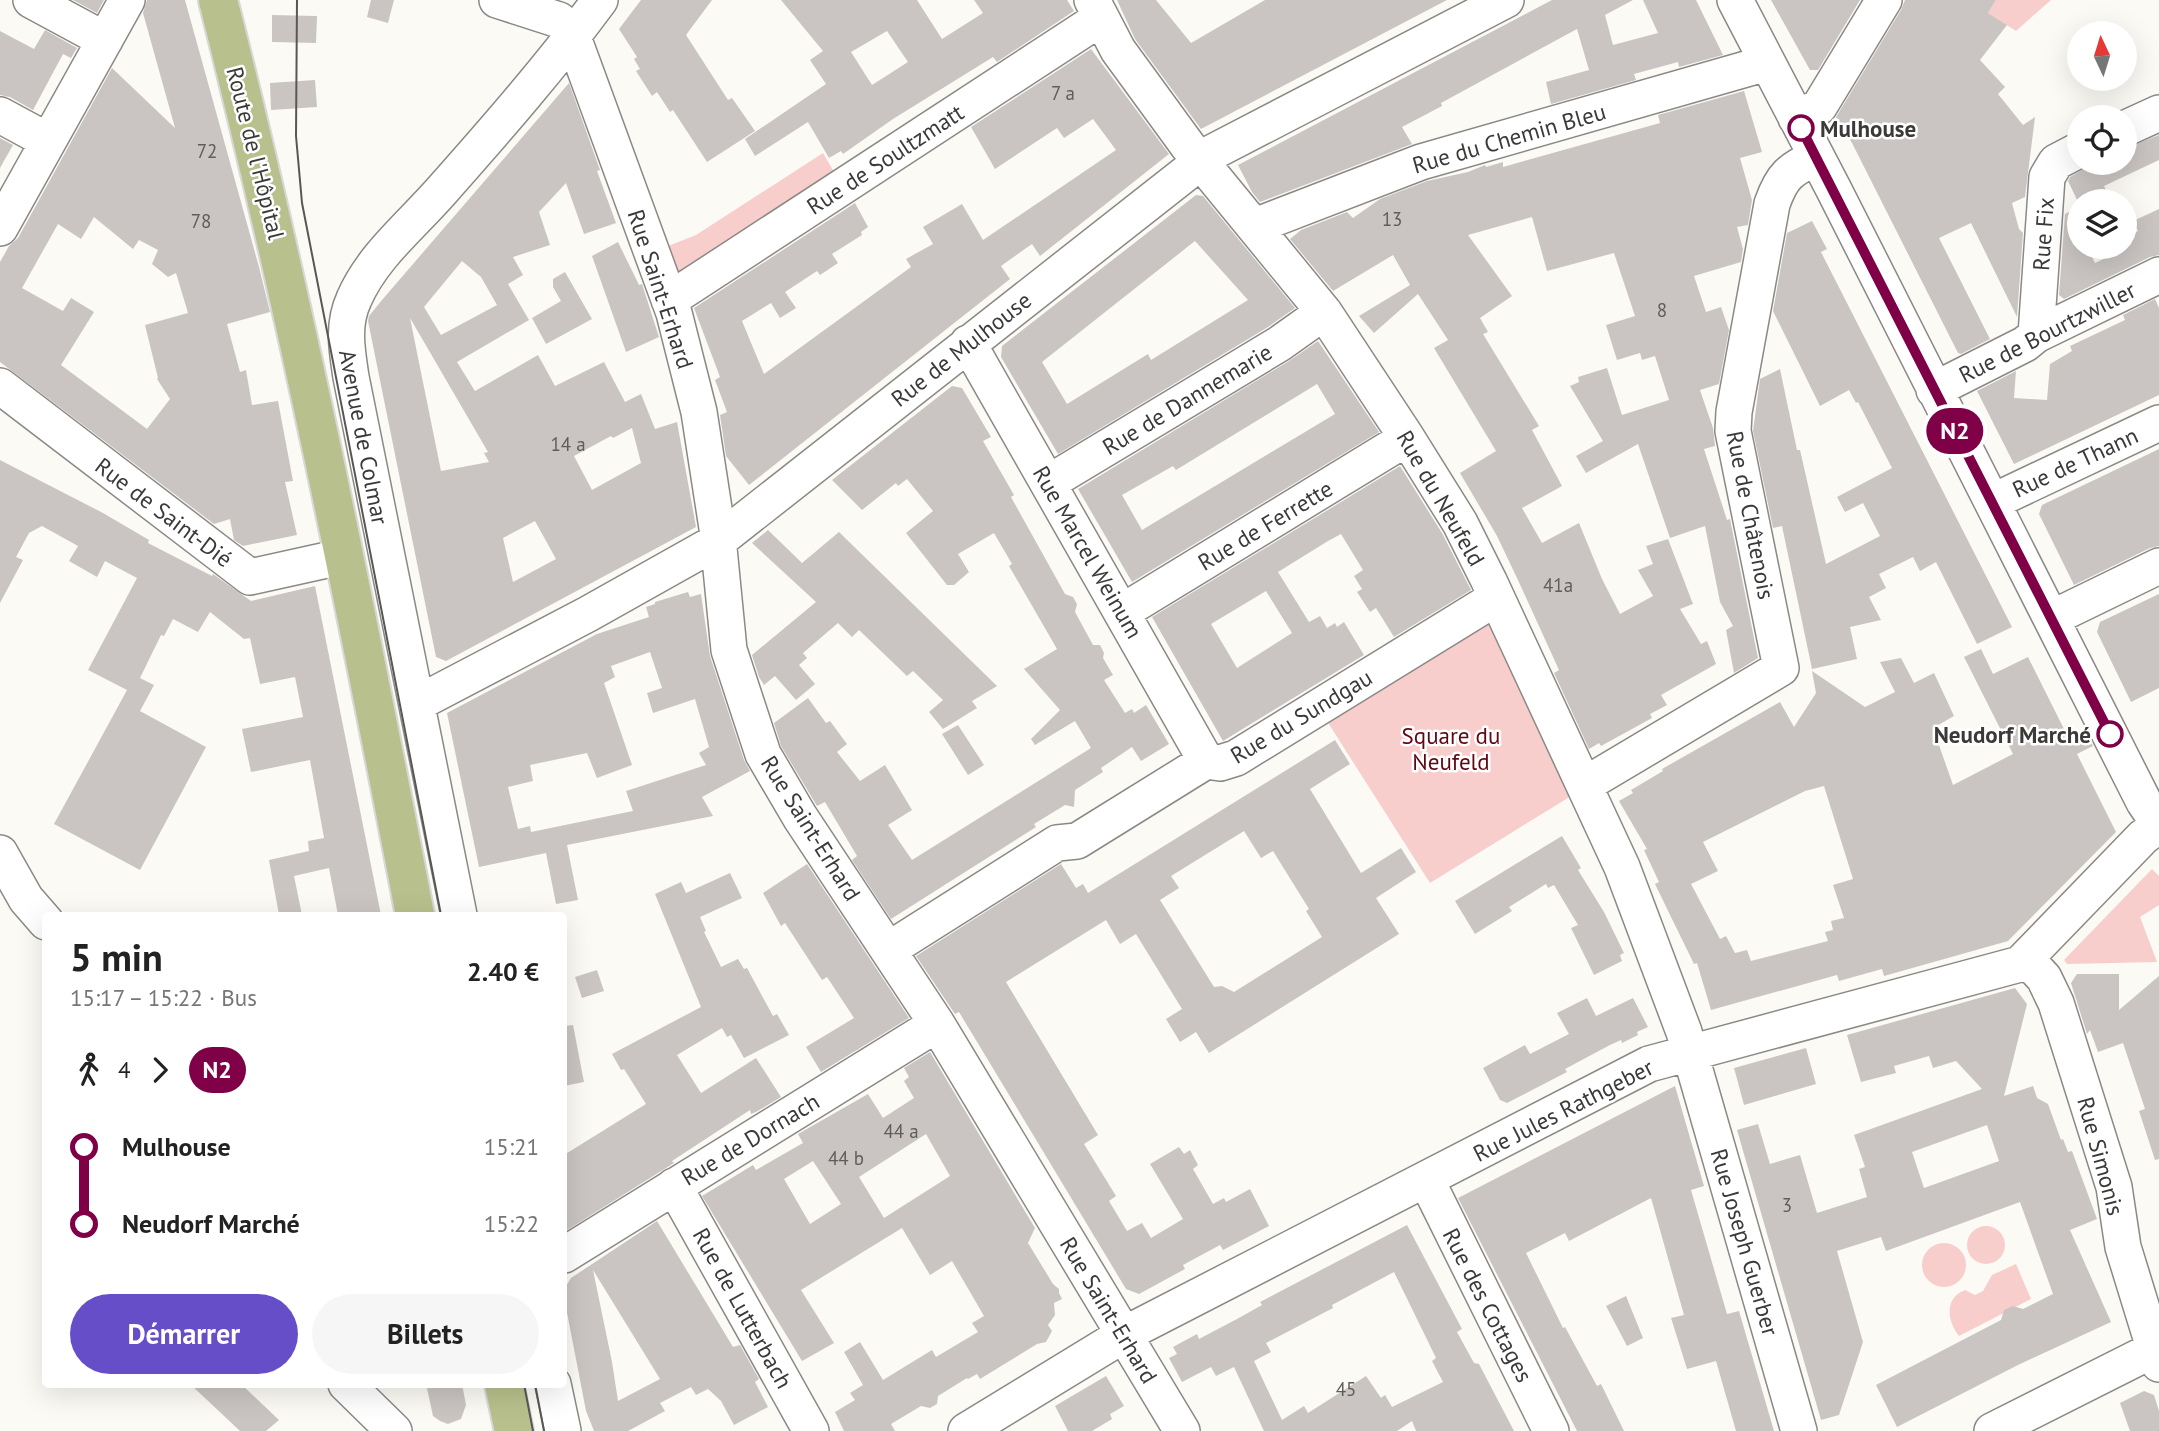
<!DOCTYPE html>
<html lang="fr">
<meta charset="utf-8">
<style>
:root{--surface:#fff;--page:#f6f6f6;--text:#222;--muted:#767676;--accent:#654ec7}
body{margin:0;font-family:"PT Sans",sans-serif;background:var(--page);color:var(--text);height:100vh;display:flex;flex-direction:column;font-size:26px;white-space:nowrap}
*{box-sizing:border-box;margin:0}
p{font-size:23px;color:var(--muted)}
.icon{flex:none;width:38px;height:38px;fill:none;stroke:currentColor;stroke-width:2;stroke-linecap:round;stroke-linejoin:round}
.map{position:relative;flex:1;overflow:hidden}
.panel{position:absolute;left:42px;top:912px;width:525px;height:476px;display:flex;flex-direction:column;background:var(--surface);border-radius:7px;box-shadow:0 7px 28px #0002}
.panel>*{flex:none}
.badge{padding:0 14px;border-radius:23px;font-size:24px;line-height:46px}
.needle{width:46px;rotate:356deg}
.controls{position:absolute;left:2067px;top:21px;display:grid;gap:14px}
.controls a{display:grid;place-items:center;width:70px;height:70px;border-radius:50%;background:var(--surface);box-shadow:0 7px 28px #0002;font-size:35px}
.map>.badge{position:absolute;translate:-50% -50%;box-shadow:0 0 0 4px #fff}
.legs{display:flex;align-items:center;gap:10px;height:77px;padding:0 28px;font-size:23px}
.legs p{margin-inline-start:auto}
.summary{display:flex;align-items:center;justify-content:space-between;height:119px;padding:0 28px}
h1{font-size:38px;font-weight:700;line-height:52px}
.action{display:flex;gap:14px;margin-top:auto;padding:14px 28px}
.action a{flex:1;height:80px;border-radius:42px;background:var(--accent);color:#fff;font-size:28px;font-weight:700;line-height:80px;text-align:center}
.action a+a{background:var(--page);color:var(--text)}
ul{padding:0 28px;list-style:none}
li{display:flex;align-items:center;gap:24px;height:77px;font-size:26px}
li i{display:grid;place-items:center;width:10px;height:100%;margin:0 9px;background:currentColor}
li i::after{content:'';width:18px;height:18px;margin:-9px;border:5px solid;border-radius:50%;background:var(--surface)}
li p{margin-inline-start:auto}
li:first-child i{background:linear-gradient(#0000 50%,currentColor 0)}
li:last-child i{background:linear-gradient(currentColor 50%,#0000 0)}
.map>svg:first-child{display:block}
.green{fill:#f8cecc}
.building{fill:#cac5c2;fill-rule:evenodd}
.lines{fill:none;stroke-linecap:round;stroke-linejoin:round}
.minor-casing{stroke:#8b8985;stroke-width:38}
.major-casing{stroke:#d8d8d7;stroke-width:42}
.minor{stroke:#fff;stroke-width:35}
.major{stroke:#b8c18d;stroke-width:38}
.tram{stroke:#595755;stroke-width:2}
.line-1-casing{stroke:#fff;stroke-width:16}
.line-1{stroke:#7f0047;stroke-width:10}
.stop-1-dot{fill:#fff;stroke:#7f0047;stroke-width:3.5}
.labels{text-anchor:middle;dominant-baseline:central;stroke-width:5;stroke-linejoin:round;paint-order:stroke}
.number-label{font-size:19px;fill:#5f5d5a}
.stop-label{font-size:23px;font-weight:bold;fill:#3b3a38;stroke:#fff;text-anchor:start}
.street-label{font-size:23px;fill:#3b3a38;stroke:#fff}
.park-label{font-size:23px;fill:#610713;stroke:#fff}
</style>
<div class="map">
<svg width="2159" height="1431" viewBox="0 0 2159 1431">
<rect width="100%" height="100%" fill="#fcfaf5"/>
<!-- green -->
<path class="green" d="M1996,0H2051L2016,31L1988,13Z
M823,153L837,177L676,278L663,248L696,235Z
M1488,619L1576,793L1430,883L1325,718Z
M2152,869L2159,876V905L2140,917L2157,962L2067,964L2064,960Z
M1967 1245a19 19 0 1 1 38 0a19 19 0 1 1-38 0Z
M1922 1265a22 22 0 1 1 44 0a22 22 0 1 1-44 0Z
M2016,1264L2031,1299L1959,1336C1947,1321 1944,1298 1965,1290L1975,1295L1983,1291L1992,1275Z"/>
<!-- building -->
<path class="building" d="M73,0H104L97,13Z
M147,0H185L259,267L270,312L227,324L240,372L246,370L252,405L278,401L293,481L285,482L297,535L243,546L234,540L230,519L214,524L0,362V262L9,246L18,238L112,68L175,128L143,13ZM94,217L133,249L139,240L158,250L152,264L168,277L176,273L188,313L145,325L158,378L157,379L170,399L147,429L61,365L94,312L71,298L63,311L22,288L58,224L81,239Z
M371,0H394L388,23L367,17Z
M641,0H712L686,35L728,100L732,98L755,131L707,162L673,110L670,112L657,92L652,96L636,71L640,69L634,59L637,57L619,29Z
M781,0H917L942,39L983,13L974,0H1067L1074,11L997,62L993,57L893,119L843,154L841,151L829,158L808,122L755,156L745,139L826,84L810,60L823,51ZM887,31L908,62L872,85L851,52Z
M1117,0H1156L1191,43L1265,0H1447L1201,129L1135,39Z
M1552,0H1633L1605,15L1613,45L1658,33L1643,0H1696L1723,55L1679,67L1678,62L1634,74L1636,80L1551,104L1546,82L1589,70L1577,29L1441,103L1442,106L1402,127L1412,144L1260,202L1252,192L1238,165Z
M1771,0H1860L1818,70H1810Z
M1905,0H1996L1988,13L2007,25L1980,60L2005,87L1998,94L2023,125L2035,117L2025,197L2012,203L2019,229L2023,233L2017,317L1971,223L1939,238L1990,339L1961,354L1958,353L1852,143L1836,117L1901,10Z
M272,15L317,16L316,43L272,42Z
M45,30L77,48L71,58L63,54L33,110L10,97L0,95V31L34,49Z
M1091,49L1169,154L1040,256L1032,244L1001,266L1010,279L749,485L726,456L720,415L727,412L715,380L720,377L694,308L855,203L868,227L861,232L862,235L832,254L838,263L820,275L817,271L785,292L796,308L780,318L771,303L742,321L764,374L911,267L906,259L933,244L923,227L962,204L983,240L1116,150L1093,119L1064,138L1057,128L995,169L971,127Z
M315,80L317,107L271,110L270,83Z
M569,83L600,170L597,171L616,223L584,234L566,183L539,212L550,245L513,257L523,275L508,284L529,320L457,362L475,391L538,355L555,386L604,362L625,402L641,394L655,429L677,422L696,527L446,661L436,657L368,321L369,316L382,300ZM462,261L481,277L497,305L441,335L424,307ZM410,318L488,452L484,453L489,462L441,471ZM632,428L641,463L592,490L574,456L611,436L613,438ZM535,521L556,559L513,582L503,538Z
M1744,91L1762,152L1740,158L1752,200L1748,225L1737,227L1743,249L1741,262L1694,276L1706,312L1721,307L1729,330L1719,384L1700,390L1713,428L1715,446L1704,449L1727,520L1730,519L1758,658L1734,673L1726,630L1733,626L1720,602L1705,526L1670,538L1638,444L1586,473L1576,456L1603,441L1570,386L1579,382L1578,377L1607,368L1622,415L1669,400L1655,356L1642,360L1640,353L1617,360L1606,325L1635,316L1614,253L1547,271L1532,217L1468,235L1512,296L1480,318L1488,332L1483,334L1539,426L1532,430L1562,486L1522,508L1542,543L1579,523L1602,579L1620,614L1653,596L1638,570L1653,564L1646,546L1668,539L1693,604L1680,609L1701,644L1707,641L1716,664L1661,695L1667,705L1650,714L1652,718L1601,746L1599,743L1589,749L1554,673L1559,670L1517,578L1497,536L1460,473L1496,451L1434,348L1448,340L1418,294L1374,333L1359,316L1410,285L1393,255L1333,291L1290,239L1301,230L1347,212L1353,218L1380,199L1427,181L1468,172L1485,165L1486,167L1503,162V167L1660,123L1658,115Z
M2159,135V160L2104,186L2108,194L2092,201H2079V204L2068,181L2070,177L2094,163H2124V149Z
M0,138L13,145L0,168Z
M1196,195L1203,196L1295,308L1268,327L1058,454L1001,357L1002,346ZM1195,241L1248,300L1151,360L1148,354L1067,404L1042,362Z
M2079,207V247H2087L2095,263L2124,249V237L2138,231L2133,221L2159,209V255L2150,257L2064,299L2059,295L2065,214Z
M1812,221L1827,249L1821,252L2012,627L1977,644L1936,562L1920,571L1913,557L1879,574L1886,588L1869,597L1881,620L1850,627L1857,659L1812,669L1782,526L1773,528L1753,431L1760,379L1780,369L1797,450H1800L1826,564L1880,536L1863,503L1845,512L1837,497L1892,468L1858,402L1856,403L1849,390L1820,406L1773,311L1787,233Z
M618,242L639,285L642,284L659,337L626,352L592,256Z
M565,272L592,319L546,344L532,318L561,301L553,287V279Z
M2155,299L2159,308V395L2014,464L1977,391L2016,371L2014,398L2047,400L2050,364L2072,351L2070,346L2125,320L2123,315Z
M1318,341L1379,432L1132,582L1078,489L1289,361ZM1317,384L1335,414L1142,530L1122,495L1173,466L1176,470Z
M952,386L962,388L991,437L983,441L1014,495L1011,497L1065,594L1073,597L1077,604L1075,612L1093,645H1100L1104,653L1103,658L1113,675L1104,680L1125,713L1132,709L1134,713L1146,705L1169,744L1141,761L1132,747L1101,768L1103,772L1075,790L1074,807L1065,805L1034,824L1036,827L891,919L852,860L857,856L825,802L817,806L781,746L774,723L808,698L826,723L830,721L847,744L837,752L860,781L885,765L912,810L888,825L912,860L1091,748L1075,721L1035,745L1031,739L1060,710L1024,669L1057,649L1009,566L1012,564L994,533L958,554L969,572L954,585H947L906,533L933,511L907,479L898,486L896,483L862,510L832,480Z
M2159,449V546L2150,548L2074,585L2039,514L2042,505Z
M0,460L103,513L149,540L148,543L212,576L213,574L251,601L315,586L381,915H338L329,868L294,876L302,915H279L269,860L309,851L308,841L324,838L310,760L251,772L242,729L303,717L295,677L260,684L250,638L244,639L210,612L198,632L173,619L164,636L161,635L140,678L154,685L140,711L206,747L140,870L54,824L127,690L88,670L137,578L105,561L97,577L69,561L78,546L42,526L29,533L16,557L23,560L0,603Z
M1400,466L1442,533L1471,590L1394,637L1376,608L1370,612L1357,592L1362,589L1354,576L1363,570L1341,534L1328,541L1278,572L1309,622L1320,616L1327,628L1335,623L1337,627L1344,622L1364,655L1223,741L1152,617ZM1266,591L1292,633L1237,668L1211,624Z
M768,530L802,563L839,532L997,686L972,701L977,708L943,729L929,712L943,700L913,671L907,676L859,630L852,637L838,623L803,653L807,658L799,665L815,684L796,700L775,676L764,685L759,677L752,655L816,602L752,543Z
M688,592L690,597L701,594L710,656L744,760L750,771L702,797L713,816L567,845L578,900L556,904L546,853L479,867L447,713L597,634L649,617L646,607L655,604V602ZM650,652L662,688L647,693L653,713L695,699L709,747L699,753L706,765L626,791L633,811L531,832L530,826L518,829L508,787L533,781L530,765L587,753L597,778L632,765L604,683L615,677L611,666Z
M2159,594V688L2131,702L2097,632L2100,622Z
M1981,649L1993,674L2028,657L2068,737L2085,731L2093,746L2077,754L2116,832L2008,941L1884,976L1882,969L1839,981L1837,975L1711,1010L1697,963L1694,964L1672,919L1655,884L1659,882L1644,850L1647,849L1619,801L1633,793L1631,790L1663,771L1662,769L1780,702L1794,727L1816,693L1812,671L1865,707L1895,692L1880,662L1901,658L1914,683L1934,673L1954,716L1933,728L1953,785L2013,754L1964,657ZM1824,786L1853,879L1833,885L1844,918L1831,921L1833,930L1825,932L1828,941L1751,961L1747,950L1735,953L1726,936L1720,939L1691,884L1718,871L1703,842L1805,791Z
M958,725L984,765L968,775L942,734Z
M1335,740L1350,764L1310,789L1361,873L1401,848L1416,872L1376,898L1399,934L1209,1053L1196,1032L1180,1042L1166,1019L1182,1009L1136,934L1120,944L1106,920L1006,982L1098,1135L1084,1144L1116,1196L1109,1201L1127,1231L1142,1223L1151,1238L1183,1219L1150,1164L1179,1147L1184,1154L1190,1150L1198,1165L1193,1169L1213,1204L1224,1198L1226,1202L1250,1189L1269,1226L1223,1250L1220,1245L1183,1265L1185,1269L1139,1294L1126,1289L959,1012L955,1014L916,956L1061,864L1076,888L1083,884L1088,893ZM1244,831L1261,858L1273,851L1309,909L1306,911L1322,937L1234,992L1222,986L1214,987L1160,900L1179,888L1171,876Z
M1562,836L1581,868L1578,870L1604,912L1624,953L1620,955L1622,961L1594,975L1571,928L1578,925L1554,885L1548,888L1546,884L1509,907L1512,911L1475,934L1455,901Z
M807,864L909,1018L821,1072L806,1047L854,1018L827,977L822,980L785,923L781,926L763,893Z
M730,873L742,898L700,917L706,931L704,932L721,967L738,959L744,969L747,968L773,1016L777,1014L789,1035L744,1058L731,1035L727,1037L722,1028L677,1055L701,1093L756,1058L781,1097L756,1112L751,1114L750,1110L672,1161L674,1163L564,1232V1155L646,1104L624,1069L621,1070L612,1054L701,1007L655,894L681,882L686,893Z
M597,970L604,991L582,998L575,977Z
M2077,974H2119V1010L2159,976V1159L2155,1160L2139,1111L2145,1109L2123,1043L2098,1052L2090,1030L2087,1034L2071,983Z
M2015,988L2027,1004L2004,1096L2033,1086L2037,1098L2048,1104L2061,1140L2063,1139L2068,1152L2072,1151L2097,1219L2070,1230L2111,1322L2018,1365L1897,1427L1876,1385L2001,1320L2004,1310L2013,1306L2023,1309L2053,1294L2020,1202L1886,1251L1881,1237L1837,1251L1863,1342L1839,1415L1821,1420L1737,1130L1758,1124L1770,1164L1800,1155L1817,1213L1867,1197L1859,1169L1865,1167L1854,1135L1982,1089L1956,1061L1933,1068L1929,1056L1894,1066L1896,1073L1861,1082L1847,1035ZM1987,1125L1999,1161L1924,1188L1912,1152Z
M1587,998L1596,1016L1633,998L1648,1027L1637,1032L1638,1035L1622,1043L1621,1040L1610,1045L1565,1069L1567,1072L1507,1103L1500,1100L1483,1068L1525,1045L1530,1054L1569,1034L1557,1013Z
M573,1025L584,1082L564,1086V1026Z
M1806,1048L1816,1084L1744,1105L1734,1068Z
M930,1052L1035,1228L1028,1243L1053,1284L1059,1289V1293L1062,1299L1054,1303L1055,1315L1048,1325L1052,1331L1046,1342L1037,1344L980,1379L977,1374L968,1379L967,1378L938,1396L937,1404L930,1408L921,1406L891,1424L895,1431H844L835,1412L855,1400L850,1393L863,1385L844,1352L860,1342L883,1380L932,1350L936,1357L978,1332L972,1323L984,1316L952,1261L930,1275L902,1228L801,1290L834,1343L802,1361L702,1196L753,1165L756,1170L803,1143L798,1134L868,1094L883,1118L914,1098L904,1081L909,1077L904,1068ZM926,1134L950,1176L884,1218L859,1177ZM813,1161L841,1204L810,1224L784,1179Z
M1675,1086L1704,1186L1691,1190L1727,1314L1739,1311L1774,1431H1736L1716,1361L1687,1369L1671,1318L1684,1315L1651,1198L1569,1241L1565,1233L1526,1253L1563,1328L1565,1327L1597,1386L1601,1384L1624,1431H1577L1458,1198Z
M657,1221L733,1347L740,1345L759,1379L755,1382L768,1407L734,1425L721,1401L708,1389L696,1395L691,1387L660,1403L665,1411L628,1431H594L586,1411L564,1297V1289L571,1278ZM593,1270L660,1379L618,1401L612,1362Z
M1407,1225L1462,1329L1457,1332L1474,1363L1479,1364L1514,1431H1416L1412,1421L1397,1431H1264L1234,1367L1216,1376L1211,1367L1182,1382L1169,1358L1177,1354L1173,1347L1197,1334L1199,1339L1237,1319L1262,1305L1260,1302ZM1394,1272L1436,1358L1432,1361L1443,1382L1392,1407L1385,1395L1381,1398L1366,1376L1308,1413L1304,1406L1282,1420L1254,1361L1271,1352L1266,1343L1333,1308L1332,1305Z
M1626,1296L1643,1338L1627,1346L1606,1306Z
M1106,1376L1124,1406L1110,1414L1112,1419L1092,1431H1068L1055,1406Z
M190,1384H241L279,1420L266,1431H240Z
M426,1384H462L466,1405L461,1419L448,1424L440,1421L433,1416Z
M2144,1391L2154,1395L2159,1411V1431H2130L2120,1403Z"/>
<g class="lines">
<!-- minor casing -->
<g class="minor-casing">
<path id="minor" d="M31,0L105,40
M497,0L559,20L567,27L573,37L674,313L699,412L717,528L729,650L763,754L800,817L937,1024L1182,1431
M1092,0L1118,50L1188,146L1324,312L1407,438L1460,523L1489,581L1622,867L1684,1032L1799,1431
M1735,0L1833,188L2144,802L2159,824
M0,115L48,141
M1796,118L1819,107L1884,0
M2124,129L2159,113
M1255,226L1421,162L1767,63
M0,228L127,0
M669,300L1101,18
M2036,335L2047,177L2056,162L2079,150
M968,343L1206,761
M0,386L250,577L345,556
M1934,390L2025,344L2036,335L2159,275
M1048,483L1279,344L1324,312
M1992,502L2159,423
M1122,612L1407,438
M2052,618L2159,566
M418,703L588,614L718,541L1213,152L1506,0
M1586,784L1781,668L1733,431L1734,412L1772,204C1782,175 1790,170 1816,157
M0,853L26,899L46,922
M459,915L351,377C347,350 342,325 354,299C373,255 413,224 444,188C498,127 552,65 600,0
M888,950L1057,843L1077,841L1206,761L1220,763L1236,758L1496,598
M2020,964L2032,965L2044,978L2056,1003L2114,1187L2123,1247L2159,1364
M1426,1179L1551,1431
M674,1186L811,1431
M564,1255L937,1024
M346,1384L394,1431
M553,1384L563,1431
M966,1431L1125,1334L1649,1064L2020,964L2143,837L2159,825
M1992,1431L2153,1350L2159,1344"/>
</g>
<!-- major casing -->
<g class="major-casing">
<path id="major" d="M218,0C295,303 356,608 415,915
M504,1384L514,1431"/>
</g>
<!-- minor -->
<use href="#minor" class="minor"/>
<!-- major -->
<use href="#major" class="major"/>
<!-- tram -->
<path class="tram" d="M297,0L296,136L302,203L441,915
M524,1384L533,1431
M535,1384L544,1431"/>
</g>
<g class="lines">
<!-- line-1 casing -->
<g class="line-1-casing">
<path id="line-1" d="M1801,128L2110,734"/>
</g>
<!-- line-1 -->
<use href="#line-1" class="line-1"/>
</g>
<!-- markers -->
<g class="stop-1-dot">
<circle cx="1801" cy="128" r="12"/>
<circle cx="2110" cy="734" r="12"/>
</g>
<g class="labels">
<!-- number labels -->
<g class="number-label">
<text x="1063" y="93">7 a</text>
<text x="207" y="151">72</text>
<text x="1392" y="219">13</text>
<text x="201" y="221">78</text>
<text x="1662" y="310">8</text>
<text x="568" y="444">14 a</text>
<text x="1558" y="585">41a</text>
<text x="901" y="1131">44 a</text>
<text x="846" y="1158">44 b</text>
<text x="1787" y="1205">3</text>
<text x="1346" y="1389">45</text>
</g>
<!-- stop labels -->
<g class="stop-label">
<text x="1820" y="128">Mulhouse</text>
<text x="2091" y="734" text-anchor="end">Neudorf Marché</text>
</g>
<!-- street labels -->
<g class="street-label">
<text transform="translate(1509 138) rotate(-16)">Rue du Chemin Bleu</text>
<text transform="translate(256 153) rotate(76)">Route de l'Hôpital</text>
<text transform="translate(885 159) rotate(-33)">Rue de Soultzmatt</text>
<text transform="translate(2043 234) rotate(-86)">Rue Fix</text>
<text transform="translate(661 289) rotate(72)">Rue Saint-Erhard</text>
<text transform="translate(2047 332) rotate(-27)">Rue de Bourtzwiller</text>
<text transform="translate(961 349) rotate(-38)">Rue de Mulhouse</text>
<text transform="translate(1187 399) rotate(-31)">Rue de Dannemarie</text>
<text transform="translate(364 437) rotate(79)">Avenue de Colmar</text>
<text transform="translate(2075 462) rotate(-25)">Rue de Thann</text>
<text transform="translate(1441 498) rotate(60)">Rue du Neufeld</text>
<text transform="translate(164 512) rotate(37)">Rue de Saint-Dié</text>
<text transform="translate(1751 515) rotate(79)">Rue de Châtenois</text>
<text transform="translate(1265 525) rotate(-31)">Rue de Ferrette</text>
<text transform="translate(1088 552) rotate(60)">Rue Marcel Weinum</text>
<text transform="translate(1301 716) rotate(-31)">Rue du Sundgau</text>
<text transform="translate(811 828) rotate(58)">Rue Saint-Erhard</text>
<text transform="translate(1563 1110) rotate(-27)">Rue Jules Rathgeber</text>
<text transform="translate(750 1139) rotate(-31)">Rue de Dornach</text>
<text transform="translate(2101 1156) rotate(75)">Rue Simonis</text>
<text transform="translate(1745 1242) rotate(74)">Rue Joseph Guerber</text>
<text transform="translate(1488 1305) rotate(63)">Rue des Cottages</text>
<text transform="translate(743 1308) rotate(61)">Rue de Lutterbach</text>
<text transform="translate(1109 1310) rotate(59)">Rue Saint-Erhard</text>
</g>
<!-- park labels -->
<g class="park-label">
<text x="1451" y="735">Square du<tspan x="1451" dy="26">Neufeld</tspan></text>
</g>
</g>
</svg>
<div class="controls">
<a><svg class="needle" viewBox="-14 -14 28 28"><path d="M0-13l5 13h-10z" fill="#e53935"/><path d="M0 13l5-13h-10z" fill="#767676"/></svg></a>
<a><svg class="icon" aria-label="locate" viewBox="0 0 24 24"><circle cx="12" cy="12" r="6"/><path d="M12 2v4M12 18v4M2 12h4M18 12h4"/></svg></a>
<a><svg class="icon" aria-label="layers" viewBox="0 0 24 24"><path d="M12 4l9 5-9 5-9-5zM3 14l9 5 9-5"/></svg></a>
</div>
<b class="badge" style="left:1955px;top:431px;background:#7f0047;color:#fff">N2</b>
<section class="panel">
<div class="summary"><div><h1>5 min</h1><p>15:17 – 15:22 · Bus</p></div><b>2.40 €</b></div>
<div class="legs"><svg class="icon" aria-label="walk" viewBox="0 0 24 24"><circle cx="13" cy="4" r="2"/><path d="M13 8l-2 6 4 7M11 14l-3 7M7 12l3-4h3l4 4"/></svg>4<svg class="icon" aria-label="forward" viewBox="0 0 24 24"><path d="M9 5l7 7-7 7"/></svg><b class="badge" style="background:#7f0047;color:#fff">N2</b></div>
<ul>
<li><i style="color:#7f0047"></i><b>Mulhouse</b><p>15:21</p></li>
<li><i style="color:#7f0047"></i><b>Neudorf Marché</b><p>15:22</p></li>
</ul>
<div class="action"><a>Démarrer</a><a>Billets</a></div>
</section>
</div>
